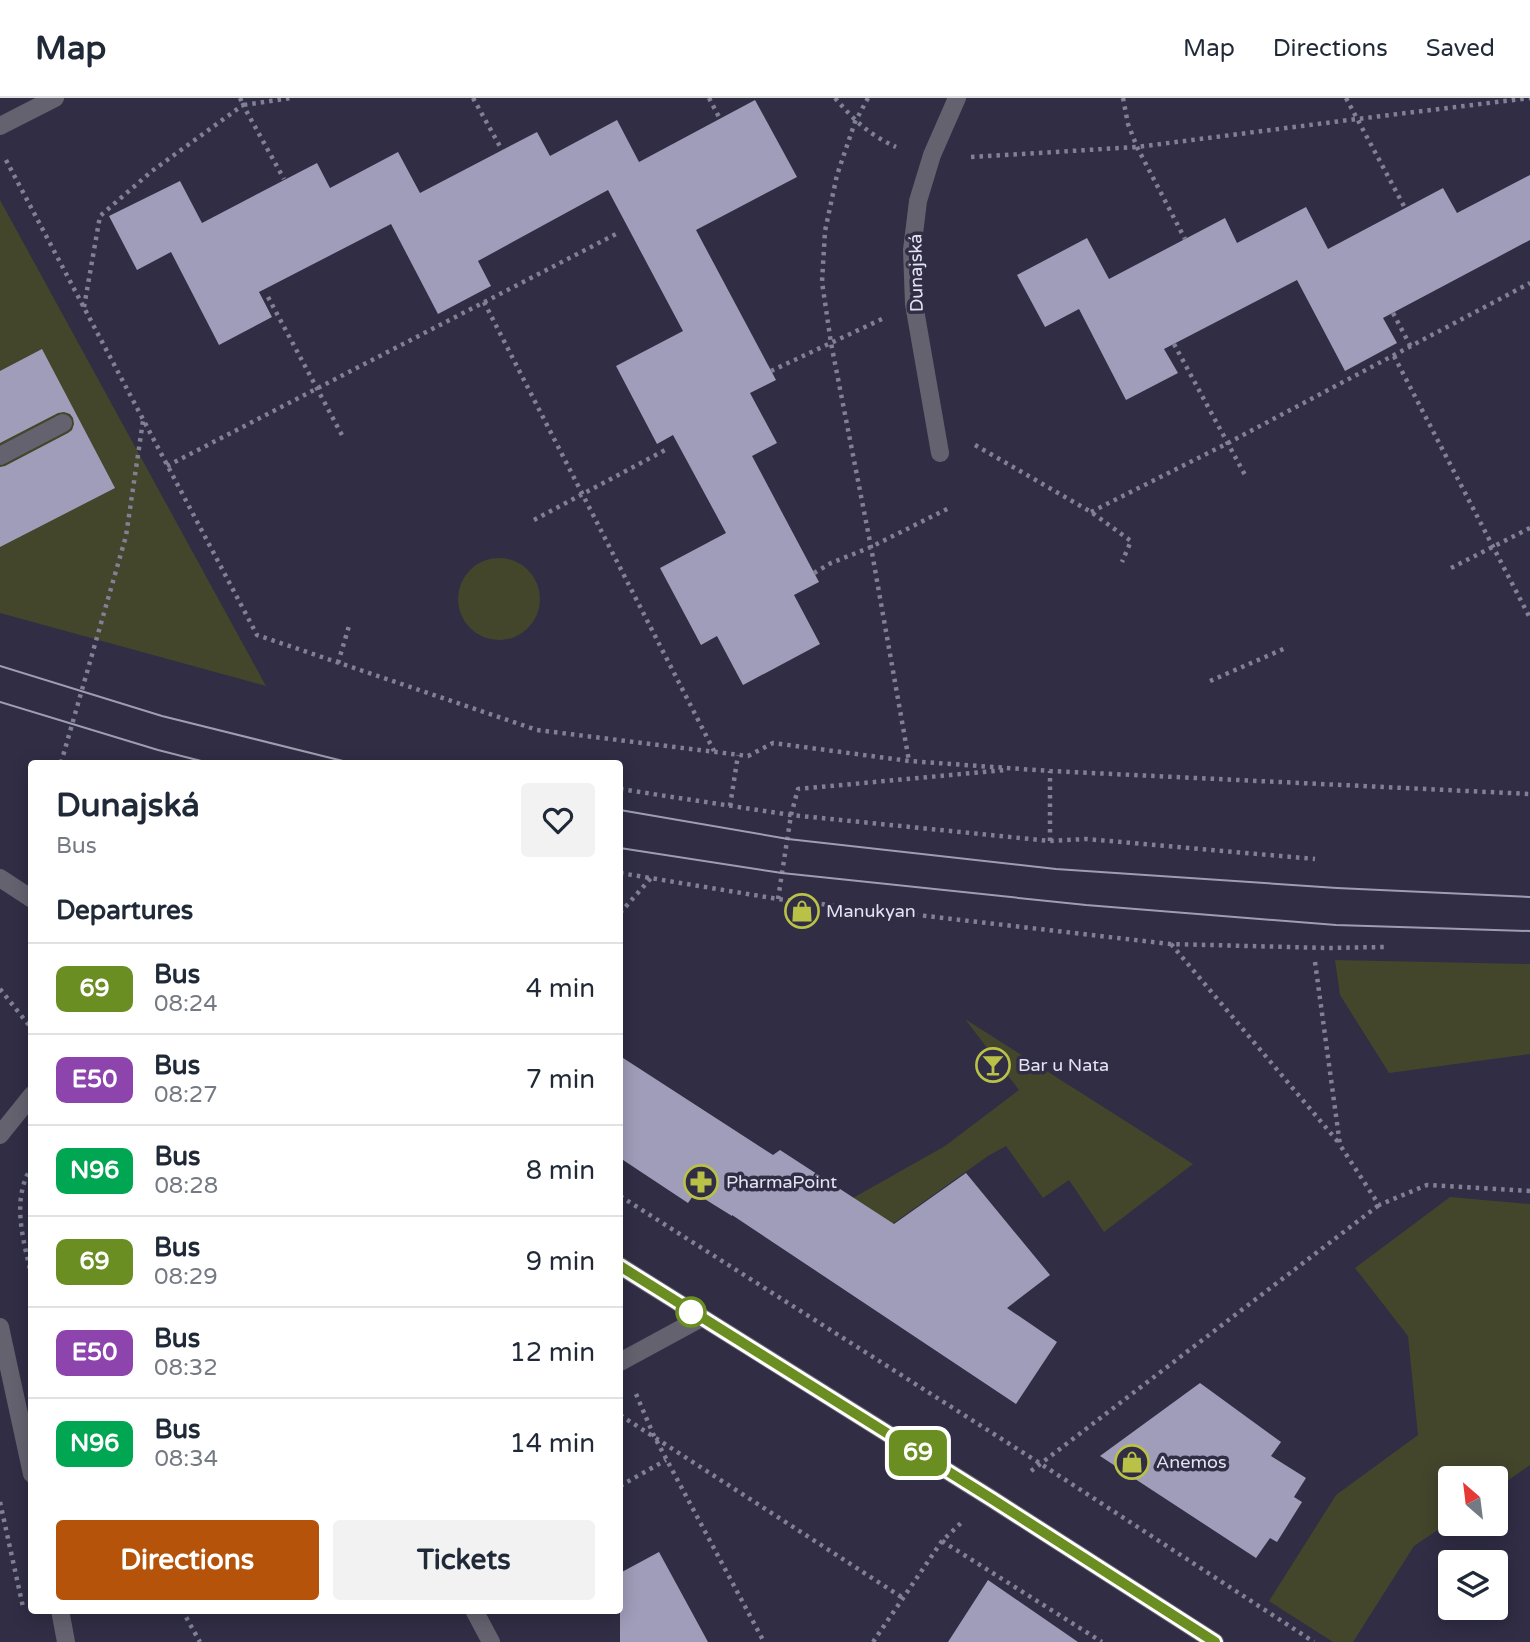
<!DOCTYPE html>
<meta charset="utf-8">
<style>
:root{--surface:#fff;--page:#f2f2f3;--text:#1f2937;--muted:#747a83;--line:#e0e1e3;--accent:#b45309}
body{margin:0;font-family:"Varela Round",sans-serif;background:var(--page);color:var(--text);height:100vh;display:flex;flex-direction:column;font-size:26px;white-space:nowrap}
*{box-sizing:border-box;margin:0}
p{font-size:23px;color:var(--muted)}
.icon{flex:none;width:38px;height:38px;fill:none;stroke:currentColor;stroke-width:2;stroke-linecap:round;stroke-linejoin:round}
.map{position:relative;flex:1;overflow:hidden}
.panel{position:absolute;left:28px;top:662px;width:595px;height:854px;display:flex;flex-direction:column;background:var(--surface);border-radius:7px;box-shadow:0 4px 18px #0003}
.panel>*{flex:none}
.badge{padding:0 14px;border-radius:10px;font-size:24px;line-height:46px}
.needle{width:46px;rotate:332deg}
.tools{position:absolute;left:1438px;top:1368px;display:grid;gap:14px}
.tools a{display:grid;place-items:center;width:70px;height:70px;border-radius:7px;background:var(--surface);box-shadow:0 4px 18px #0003;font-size:35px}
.map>.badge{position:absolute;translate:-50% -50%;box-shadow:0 0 0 4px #fff}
h2{padding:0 28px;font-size:26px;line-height:63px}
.round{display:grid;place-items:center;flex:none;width:74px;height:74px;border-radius:7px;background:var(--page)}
.head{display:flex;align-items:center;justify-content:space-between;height:119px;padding:0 28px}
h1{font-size:33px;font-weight:800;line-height:52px}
.button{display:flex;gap:14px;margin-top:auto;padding:14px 28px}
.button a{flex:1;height:80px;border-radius:7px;background:var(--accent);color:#fff;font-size:28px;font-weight:800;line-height:80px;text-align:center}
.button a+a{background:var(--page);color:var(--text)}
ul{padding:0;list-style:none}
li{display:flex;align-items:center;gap:21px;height:91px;padding:0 28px;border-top:2px solid var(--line)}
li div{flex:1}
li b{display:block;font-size:26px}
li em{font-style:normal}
li .badge{min-width:77px;font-weight:700;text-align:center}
header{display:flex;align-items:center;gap:42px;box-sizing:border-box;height:98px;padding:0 35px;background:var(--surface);border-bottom:2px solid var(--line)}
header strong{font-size:33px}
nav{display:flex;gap:38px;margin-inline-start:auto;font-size:24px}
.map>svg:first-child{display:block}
.green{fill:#43462b}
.building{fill:#a09dba}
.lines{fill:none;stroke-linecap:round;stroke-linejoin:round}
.path{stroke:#828095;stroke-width:4.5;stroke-dasharray:3.5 5;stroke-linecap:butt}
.service{stroke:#64626f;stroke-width:18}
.minor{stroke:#64626f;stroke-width:18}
.tertiary{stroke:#64626f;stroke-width:18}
.tram{stroke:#9f9eb1;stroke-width:2}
.line-casing{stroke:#fff;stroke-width:16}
.line{stroke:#6b8e23;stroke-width:10}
.stop-dot{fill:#fff;stroke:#6b8e23;stroke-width:3.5}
.labels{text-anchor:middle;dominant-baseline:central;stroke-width:7;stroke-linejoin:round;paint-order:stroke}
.street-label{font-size:18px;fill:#e4e3f3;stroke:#302d45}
.poi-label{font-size:18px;fill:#e4e3f3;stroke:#302d45;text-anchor:start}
</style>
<header>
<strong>Map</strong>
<nav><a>Map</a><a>Directions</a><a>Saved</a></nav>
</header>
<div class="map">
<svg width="1530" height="1544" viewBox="0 0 1530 1544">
<rect width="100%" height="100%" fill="#302d45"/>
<!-- green -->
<path class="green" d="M0,102L266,588L0,515Z
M458 501a41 41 0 1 1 82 0a41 41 0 1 1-82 0Z
M1335,862L1530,866V956L1389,975L1340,897Z
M965,921L1193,1066L1104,1134L1069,1082L1043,1100L1006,1048L988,1058L884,1132L846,1104L945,1048L1019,992Z
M1450,1099L1530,1106V1367L1496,1391V1381H1451V1423L1414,1448L1353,1544H1333L1269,1503L1336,1397L1418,1337L1408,1238L1355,1170Z"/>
<!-- building -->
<path class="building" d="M755,2L797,79L696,132L776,282L750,295L777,345L752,358L819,484L794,497L820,546L743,587L717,538L701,547L660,470L726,435L673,337L657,346L616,268L683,233L608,92L478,163L491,188L438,216L391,126L259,194L272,219L219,247L171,154L137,172L109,118L180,83L202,125L317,65L330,90L398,54L420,95L537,34L550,58L617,22L639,64Z
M1530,77V142L1383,220L1397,245L1345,273L1297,182L1164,251L1178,275L1126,302L1079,211L1045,229L1017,177L1087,140L1109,181L1225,120L1237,145L1306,109L1328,151L1443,90L1457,115Z
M42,251L115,390L0,449V369L5,368L68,335L72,332L74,326L73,320L70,316L64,314L58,315L0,345V273Z
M620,958L773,1057L780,1052L894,1126L966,1075L1050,1177L1007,1210L1057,1244L1016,1306L732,1117V1118L695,1095L688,1105L620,1060Z
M1200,1285L1281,1344L1271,1358L1306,1380L1294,1399L1302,1404L1277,1444L1270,1440L1256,1460L1100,1358Z
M659,1454L708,1544H620V1475Z
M988,1482L1078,1544H948Z"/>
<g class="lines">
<!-- path -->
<path class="path" d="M240,0L243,7L292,0
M473,0L502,52
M709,0L720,21
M835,0C855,23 868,36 896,49
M868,0L855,24L837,77L825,133L822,184L831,245L871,449L909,663
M1123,0L1128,26L1137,49L1185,141
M1346,0L1405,110
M971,59L1137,49L1357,21L1530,0
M6,62L257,537L537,632L748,658L773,645L909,663L1050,673L1530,696
M268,199L343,339
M484,204L714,653
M84,209L100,118L152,73L243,7L284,81
M1393,215L1411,249
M1174,246L1245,377
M1394,258L1530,520
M771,273L882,221
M975,347L1091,414L1131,443L1122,464
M167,368L618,135
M1091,414L1228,345L1530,185
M534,422L669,350
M1451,470L1530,430
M814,475L831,465L871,449L951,409
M338,565L349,528
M1210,583L1288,549
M61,665L126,438L143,323
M620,691L791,717L1050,743L1086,741L1315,761
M730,708L738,657
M1050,743V673
M620,775L778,801L1170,846L1328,850L1384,849
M778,801L791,717L798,691L1005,672
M620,815L651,780
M1171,846L1339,1045
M1315,864L1340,1047L1379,1107L1427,1087L1530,1093
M0,891L32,931
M32,1068C10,1103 24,1143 32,1180
M620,1098L1041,1366L1314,1544
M636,1296L654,1338L764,1544
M620,1317L903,1500
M1031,1373L1379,1107
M620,1388L666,1362
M0,1404L23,1509
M942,1443L1102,1544
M182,1512L200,1544
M873,1544L942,1443L962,1424"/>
<!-- service -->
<path class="service" d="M0,28L55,0
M0,358L63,325
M620,1264L701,1220
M474,1512L491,1544"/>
<!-- minor -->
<path class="minor" d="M940,355L914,206L912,152L918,103L932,57L957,0
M0,1037L32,997
M0,1229L32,1376
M60,1512L66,1544"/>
<!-- tertiary -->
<path class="tertiary" d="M0,780L32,801
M620,1168L992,1401L1215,1544"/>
<!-- tram -->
<path class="tram" d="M0,568L162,618L351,665
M0,604L158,652L209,665
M620,712L788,741L1056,771L1337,790L1530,799
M620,750L782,775L1086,807L1336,827L1530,833"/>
</g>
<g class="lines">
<!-- line casing -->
<g class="line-casing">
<path id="line" d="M620,1168L992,1401L1215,1544"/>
</g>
<!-- line -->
<use href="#line" class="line"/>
</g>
<!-- icons -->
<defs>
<g id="shop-ring" transform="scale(1.75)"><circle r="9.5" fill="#302d45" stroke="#b9c146" stroke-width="1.5"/><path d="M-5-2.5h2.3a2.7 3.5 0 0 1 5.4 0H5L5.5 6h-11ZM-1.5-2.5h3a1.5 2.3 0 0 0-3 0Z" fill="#b9c146"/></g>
<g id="bar-ring" transform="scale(1.75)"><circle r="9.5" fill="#302d45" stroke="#b9c146" stroke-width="1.5"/><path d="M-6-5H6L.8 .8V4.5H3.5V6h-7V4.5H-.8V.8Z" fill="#b9c146"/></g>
<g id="pharmacy-ring" transform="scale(1.75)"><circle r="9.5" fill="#302d45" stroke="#b9c146" stroke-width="1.5"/><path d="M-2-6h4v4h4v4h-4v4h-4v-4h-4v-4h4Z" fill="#b9c146"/></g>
</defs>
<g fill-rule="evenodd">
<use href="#shop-ring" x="802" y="813"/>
<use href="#bar-ring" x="993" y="967"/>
<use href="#pharmacy-ring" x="701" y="1084"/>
<use href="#shop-ring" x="1132" y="1364"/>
</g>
<!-- markers -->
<circle class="stop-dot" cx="691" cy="1214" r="14"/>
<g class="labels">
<!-- street labels -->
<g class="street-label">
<text transform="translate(916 175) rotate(-91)">Dunajská</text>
</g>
<!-- poi labels -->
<g class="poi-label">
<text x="826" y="813">Manukyan</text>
<text x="1018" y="967">Bar u Nata</text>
<text x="726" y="1084">PharmaPoint</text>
<text x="1156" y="1364">Anemos</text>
</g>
</g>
</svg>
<div class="tools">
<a><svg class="needle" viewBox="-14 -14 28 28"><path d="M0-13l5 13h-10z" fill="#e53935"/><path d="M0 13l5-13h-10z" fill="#747a83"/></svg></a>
<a><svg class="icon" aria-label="layers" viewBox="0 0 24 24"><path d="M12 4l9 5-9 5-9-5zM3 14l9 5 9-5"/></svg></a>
</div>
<b class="badge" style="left:918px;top:1355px;background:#6b8e23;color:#fff">69</b>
<section class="panel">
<div class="head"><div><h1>Dunajská</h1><p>Bus</p></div><a class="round"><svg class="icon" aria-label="heart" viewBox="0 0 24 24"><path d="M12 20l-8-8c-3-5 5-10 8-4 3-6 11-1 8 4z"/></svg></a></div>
<h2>Departures</h2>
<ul>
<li><span class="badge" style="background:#6b8e23;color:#fff">69</span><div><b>Bus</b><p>08:24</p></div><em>4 min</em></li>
<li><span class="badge" style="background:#8e44ad;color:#fff">E50</span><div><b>Bus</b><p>08:27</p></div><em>7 min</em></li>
<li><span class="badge" style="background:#00a651;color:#fff">N96</span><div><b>Bus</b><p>08:28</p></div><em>8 min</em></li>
<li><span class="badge" style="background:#6b8e23;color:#fff">69</span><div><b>Bus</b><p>08:29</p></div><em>9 min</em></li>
<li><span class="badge" style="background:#8e44ad;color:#fff">E50</span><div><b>Bus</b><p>08:32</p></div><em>12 min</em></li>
<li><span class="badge" style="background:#00a651;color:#fff">N96</span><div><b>Bus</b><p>08:34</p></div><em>14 min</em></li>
</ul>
<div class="button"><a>Directions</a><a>Tickets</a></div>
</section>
</div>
